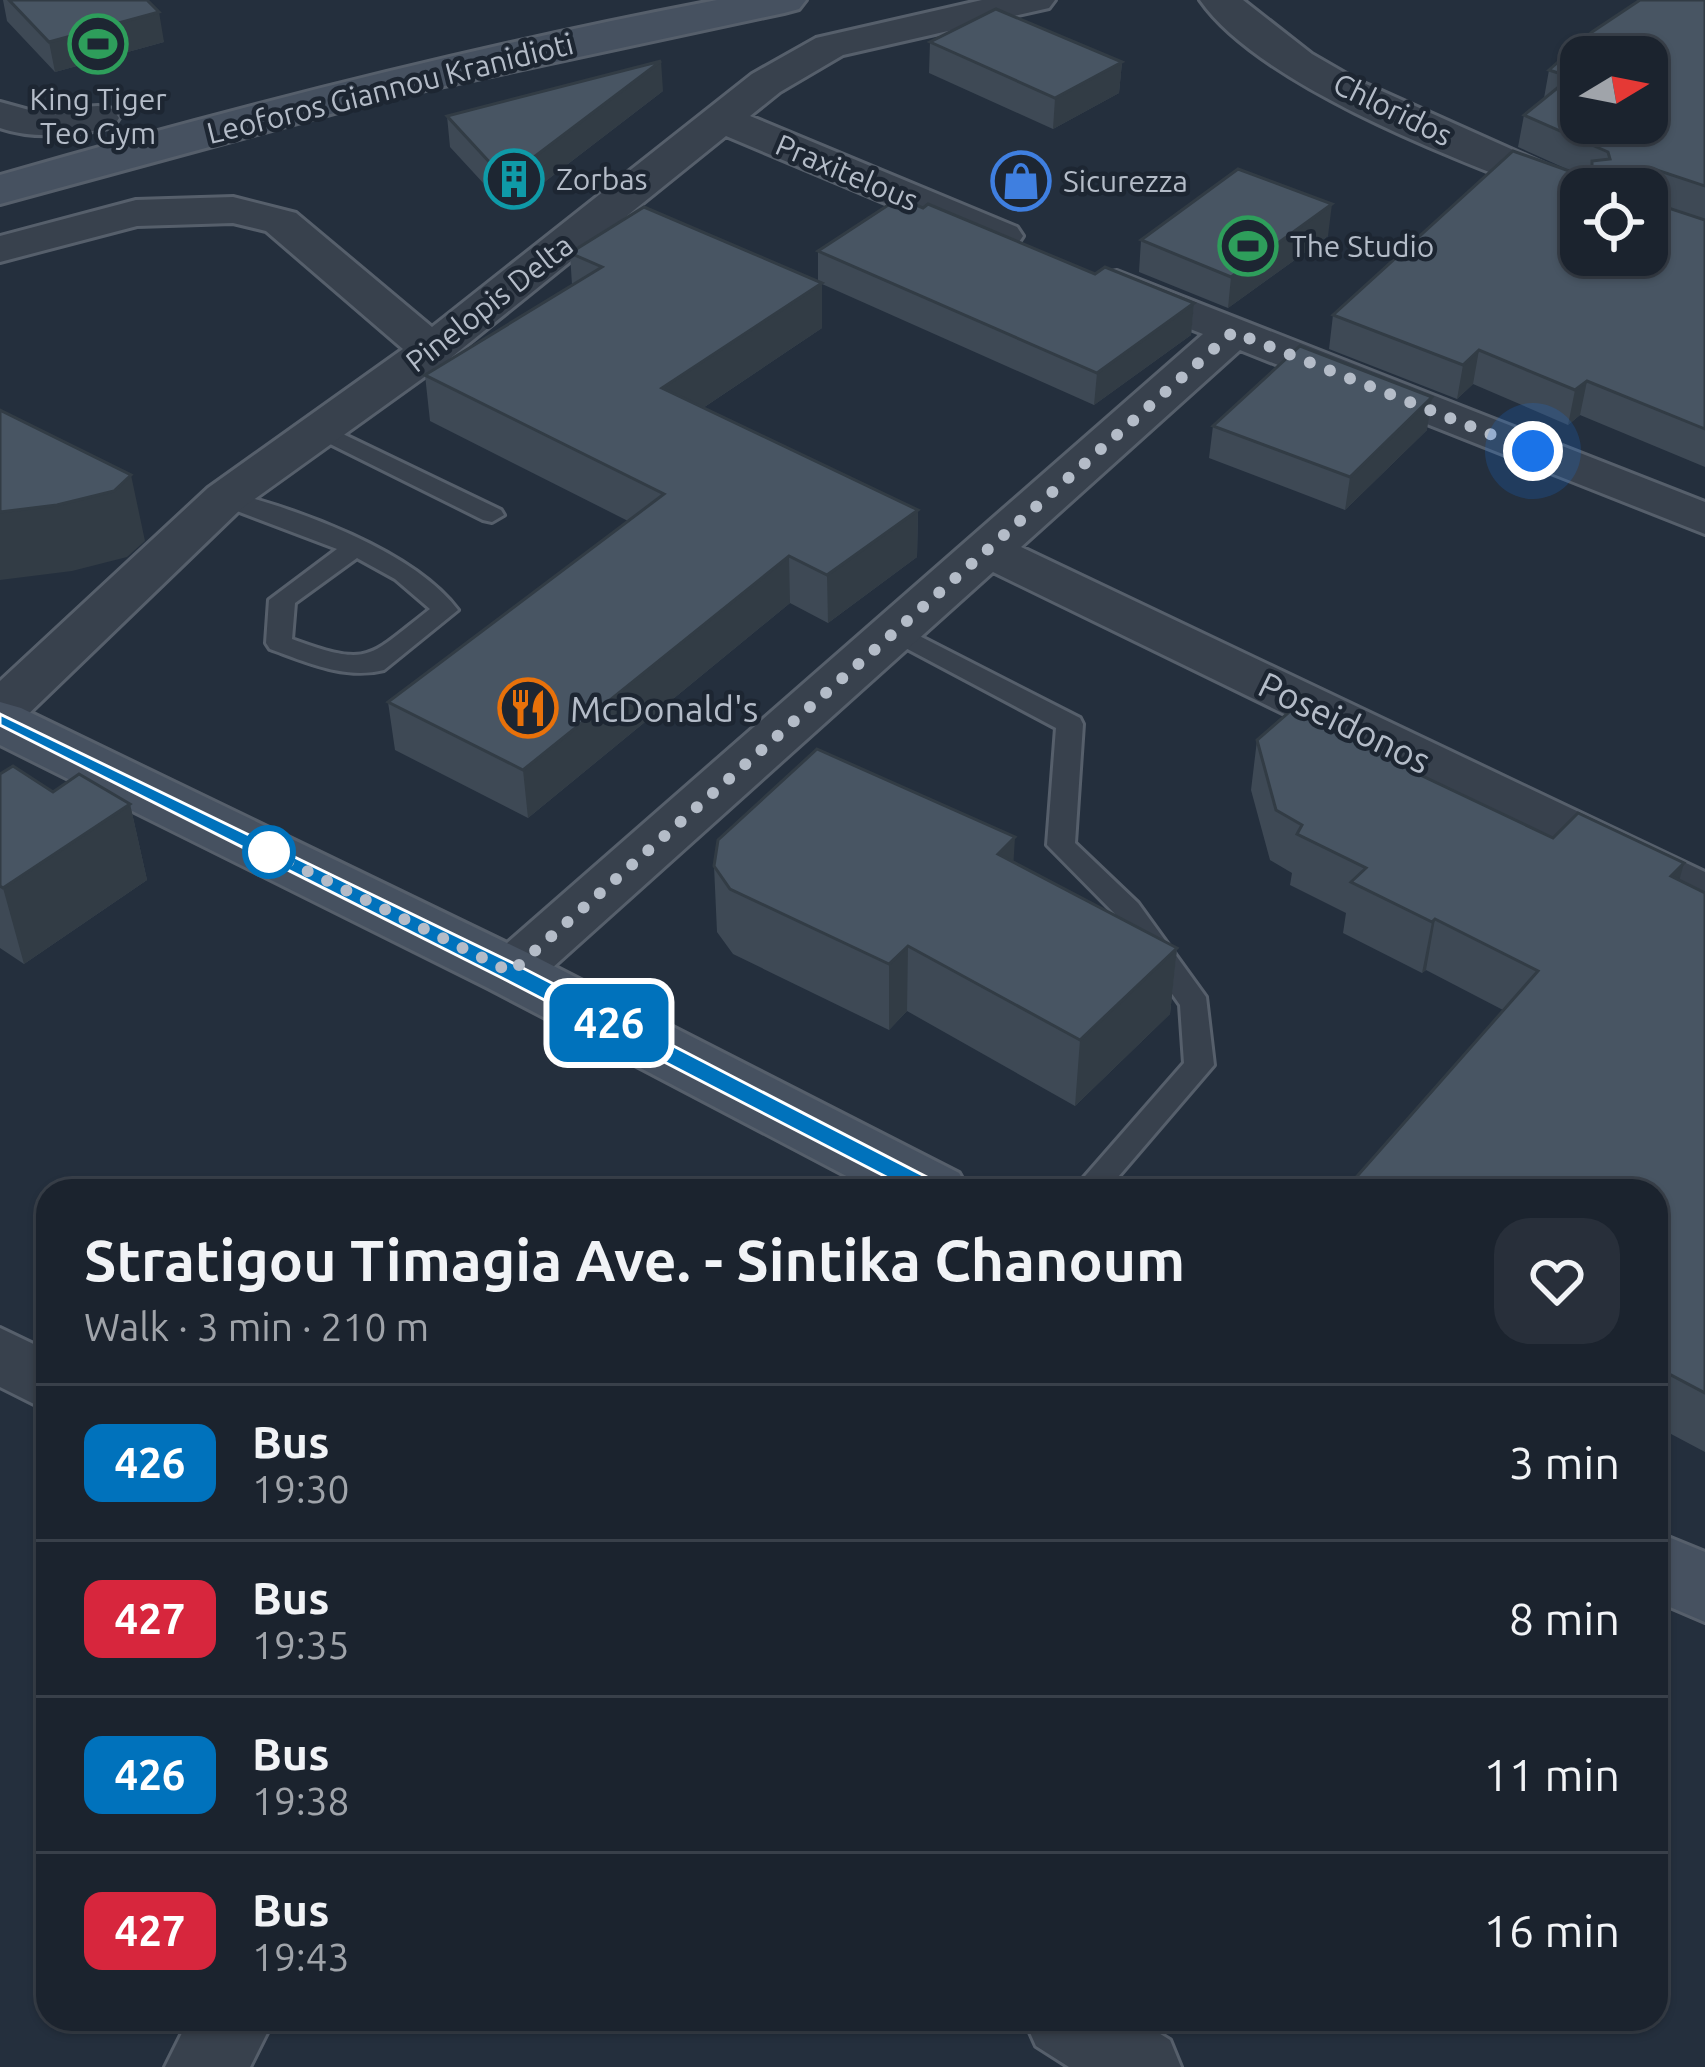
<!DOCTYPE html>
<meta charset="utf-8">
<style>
:root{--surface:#1b232e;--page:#282f3a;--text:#f1f3f6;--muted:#a0a4aa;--line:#39404a}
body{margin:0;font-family:Ubuntu,sans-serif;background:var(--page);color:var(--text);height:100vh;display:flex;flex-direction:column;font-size:45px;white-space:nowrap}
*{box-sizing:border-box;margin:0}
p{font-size:39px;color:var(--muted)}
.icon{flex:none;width:66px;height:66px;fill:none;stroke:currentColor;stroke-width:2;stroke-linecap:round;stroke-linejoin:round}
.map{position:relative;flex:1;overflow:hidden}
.details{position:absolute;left:36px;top:1179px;width:1632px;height:852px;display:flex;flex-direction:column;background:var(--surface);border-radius:36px;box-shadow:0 3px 9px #0004,0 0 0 3px var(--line)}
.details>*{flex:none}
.badge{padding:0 24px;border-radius:18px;font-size:42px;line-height:78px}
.needle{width:78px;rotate:80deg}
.controls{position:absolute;left:1560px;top:36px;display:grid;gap:24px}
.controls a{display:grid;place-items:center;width:108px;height:108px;border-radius:24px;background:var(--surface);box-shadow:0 3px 9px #0004,0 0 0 3px var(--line);font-size:60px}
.you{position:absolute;width:60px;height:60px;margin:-30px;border:9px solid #fff;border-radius:50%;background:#1a73e8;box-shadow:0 0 0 18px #1a73e833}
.map>.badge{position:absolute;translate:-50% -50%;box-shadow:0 0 0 6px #fff}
.round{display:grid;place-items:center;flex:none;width:126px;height:126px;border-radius:36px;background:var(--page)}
.summary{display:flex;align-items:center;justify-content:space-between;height:204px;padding:0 48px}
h1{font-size:57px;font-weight:700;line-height:90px}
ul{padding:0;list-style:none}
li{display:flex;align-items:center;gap:36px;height:156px;padding:0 48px;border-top:3px solid var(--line)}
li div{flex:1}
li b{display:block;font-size:45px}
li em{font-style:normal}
li .badge{min-width:132px;font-weight:700;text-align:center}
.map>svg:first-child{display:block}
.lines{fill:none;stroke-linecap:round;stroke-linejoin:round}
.service-casing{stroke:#565f6b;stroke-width:6}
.minor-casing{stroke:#565f6b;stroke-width:6}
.secondary-casing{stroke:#565f6b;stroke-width:6}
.service{fill:#38414d;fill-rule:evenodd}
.minor{fill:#38414d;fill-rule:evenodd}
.secondary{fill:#465160;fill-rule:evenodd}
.wall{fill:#3e4955}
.shaded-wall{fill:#323c45}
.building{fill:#485563;stroke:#323c45;stroke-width:3;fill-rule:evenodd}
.line{fill:#0072bc;stroke:#fff;stroke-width:3}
.walk{stroke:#b4bcc8;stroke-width:12;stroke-dasharray:0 21.6}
.stop-dot{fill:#fff;stroke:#0072bc;stroke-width:6}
.labels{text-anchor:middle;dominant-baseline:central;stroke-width:9;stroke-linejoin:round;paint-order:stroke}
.far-street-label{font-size:30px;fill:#b4bcc8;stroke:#1d2632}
.far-poi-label{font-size:30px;fill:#b4bcc8;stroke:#1d2632;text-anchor:start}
.poi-label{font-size:36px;fill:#b4bcc8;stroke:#1d2632;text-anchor:start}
.street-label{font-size:36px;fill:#b4bcc8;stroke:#1d2632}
</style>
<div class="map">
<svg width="1705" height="2067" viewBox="0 0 1705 2067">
<rect width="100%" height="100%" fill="#242f3d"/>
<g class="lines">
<!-- service casing -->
<g class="service-casing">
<path id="service" d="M320,423L501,510L504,515L492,522L483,520L312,435V425Z
M225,491C297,509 413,550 458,610L384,670C345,680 306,662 270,649L266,643L269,600L337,549L216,503L213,498ZM357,558L395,579L430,609C368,657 371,668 292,639L295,603Z
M892,622L1080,718L1083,724L1075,843L1138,903L1206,997L1214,1065L1106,1191H1072L1184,1063L1180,1005L1118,917L1047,845L1056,728L883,636L879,630Z"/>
</g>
<!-- minor casing -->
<g class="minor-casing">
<path id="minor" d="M982,0H1055L1049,8L843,55L780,92L750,116L1017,227L1023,236L1017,245L1001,249L985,245L726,136L448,360L242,508L19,723L0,728V681L208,488L403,349L266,231L233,223L137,226L0,262V236L136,200L233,197L296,213L432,327L752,74L816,38Z
M1200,0H1243L1312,54L1357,80L1600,189H1581V206L1566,202C1466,163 1261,88 1200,0Z
M0,102L29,110L98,106L113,109L119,118L113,127C78,135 34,140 0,128Z
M1117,271L1705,502V534L1240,350L1021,547L1705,872V914L1685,909L993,572L532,986L511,992L490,986L482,972L490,958L1203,334L1101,294L1095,284L1101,274Z
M0,1328L48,1351V1411L0,1387Z
M189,2019H274L250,2067H165Z
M1024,2019H1136L1170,2040L1181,2067H1069L1036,2046Z"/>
</g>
<!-- secondary casing -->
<g class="secondary-casing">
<path id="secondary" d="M717,0H806L799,9L784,13L393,97L0,204V175C236,107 475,46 717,0Z
M0,702L21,708L534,956L959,1173L969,1191H875L488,988L0,745Z
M1656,1532L1705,1552V1622L1656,1601Z"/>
</g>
<!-- service -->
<use href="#service" class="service"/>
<!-- minor -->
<use href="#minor" class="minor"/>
<!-- secondary -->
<use href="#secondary" class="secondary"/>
</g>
<!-- wall -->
<path class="wall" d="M3,0H147L164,42L55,72L7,21Z
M1705,0V467L1580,415L1568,425L1473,384L1457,399L1329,349L1333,315L1580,175L1518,147L1524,115L1544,98L1549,70Z
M930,42L1122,62L1119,93L1053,129L929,73Z
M663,91L508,210L450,147L447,116Z
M1328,236L1228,308L1139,272L1141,240Z
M818,251L1095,274L1194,303L1191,335L1094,405L822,284V328L703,408L918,510L917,557L828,623L790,603L528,818L395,750L388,702L628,521L430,421L425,375L572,285L570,253L818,281Z
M1213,426L1427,430L1345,510L1209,458Z
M1257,740L1418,765L1417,773L1553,838L1679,880L1705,893V1452L1656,1426V1191L1503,1010L1426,970L1422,973L1343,933L1346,913L1290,885L1292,873L1270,860L1251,790Z
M0,774L53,792L130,804L147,880L24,964L0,948Z
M1014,862L1177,948L1170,1014L1075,1106L907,1011L889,1030L733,954L717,932L714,866Z"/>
<!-- shaded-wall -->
<path class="shaded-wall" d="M159,12L164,42L55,72L49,42Z
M661,61L663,91L508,210L505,179Z
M1122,62L1119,93L1053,129L1055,98Z
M1332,204L1328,236L1228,308L1231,277Z
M822,283V328L664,434L662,388Z
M1194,303L1191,335L1094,405L1097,373Z
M1479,350L1473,384L1457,399L1463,365Z
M1587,381L1580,415L1568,425L1575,390Z
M1432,397L1427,430L1345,510L1350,477Z
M131,475L145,541L127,557L72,571L0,580V512Z
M918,510L917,557L828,623L827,575Z
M789,556L790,603L528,818L523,770Z
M130,804L147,880L24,964L3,888Z
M1015,837L1011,903L998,854Z
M1684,863L1670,914L1671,876Z
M1435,919L1426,970L1422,973L1432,922Z
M908,946L907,1011L889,1030V964Z
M1177,948L1170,1014L1075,1106L1080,1040Z"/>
<!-- building -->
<path class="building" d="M9,0H147L159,12L49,42Z
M1640,0H1705V186L1651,168L1650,202L1705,220V429L1587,381L1575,390L1479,350L1463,365L1333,315L1513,151L1586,177L1592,173V161L1610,159L1608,152L1524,115L1571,77L1549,70L1592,32ZM1581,57H1647V123H1581ZM1581,189H1647V255H1581Z
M996,9L1122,62L1055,98L930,42Z
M661,61L505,179L447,116Z
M1238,169L1332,204L1231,277L1141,240Z
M899,198L923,208L928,204L1095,274L1105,267L1194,303L1097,373L818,251Z
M644,207L822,283L662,388L918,510L827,575L789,556L523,770L388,702L664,494L425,375L602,267L570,253Z
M1300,346L1432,397L1350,477L1213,426Z
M0,410L131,475L114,491L57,505L0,512Z
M1296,706L1418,765L1412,771L1553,838L1578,813L1684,863L1671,876L1705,893V1393L1656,1367V1191H1344L1538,971L1435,919L1432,922L1351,882L1366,868L1297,834L1302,825L1276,810L1257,740Z
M817,749L1015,837L998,854L1177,948L1080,1040L908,946L889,964L730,889L714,866L718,840Z
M13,766L53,792L79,774L130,804L3,888L0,886V774Z"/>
<!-- line -->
<path class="line" d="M0,714L519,966L942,1185L946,1191L934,1200L925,1197L502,978L0,725Z"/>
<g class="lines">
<!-- walk -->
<path class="walk" d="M269,852L511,972L1233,332L1533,451"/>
</g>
<!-- icons -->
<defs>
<g id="stadium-ring" transform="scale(3)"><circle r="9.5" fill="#1d2632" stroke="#2e9e5b" stroke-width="1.5"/><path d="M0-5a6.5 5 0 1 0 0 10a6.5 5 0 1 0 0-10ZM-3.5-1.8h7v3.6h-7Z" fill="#2e9e5b"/></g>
<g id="building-ring" transform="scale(3)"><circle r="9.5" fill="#1d2632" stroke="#0f9aa8" stroke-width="1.5"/><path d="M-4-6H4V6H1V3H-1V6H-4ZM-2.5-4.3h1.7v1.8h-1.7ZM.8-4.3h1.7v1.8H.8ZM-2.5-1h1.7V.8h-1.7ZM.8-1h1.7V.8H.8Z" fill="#0f9aa8"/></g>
<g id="shop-ring" transform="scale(3)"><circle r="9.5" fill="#1d2632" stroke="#3f7fe0" stroke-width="1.5"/><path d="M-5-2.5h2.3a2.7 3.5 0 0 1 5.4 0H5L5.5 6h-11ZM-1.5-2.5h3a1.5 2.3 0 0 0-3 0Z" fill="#3f7fe0"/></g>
<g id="restaurant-ring" transform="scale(3)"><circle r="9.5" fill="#1d2632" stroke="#e8710a" stroke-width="1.5"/><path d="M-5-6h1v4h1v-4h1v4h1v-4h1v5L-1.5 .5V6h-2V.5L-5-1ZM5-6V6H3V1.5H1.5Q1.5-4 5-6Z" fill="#e8710a"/></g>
</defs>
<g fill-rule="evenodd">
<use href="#stadium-ring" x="98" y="44"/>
<use href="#building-ring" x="514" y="179"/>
<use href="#shop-ring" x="1021" y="181"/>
<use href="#stadium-ring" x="1248" y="246"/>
<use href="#restaurant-ring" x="528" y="708"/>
</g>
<!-- markers -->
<circle class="stop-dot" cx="269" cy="852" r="24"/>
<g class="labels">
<!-- far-street labels -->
<g class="far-street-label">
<text transform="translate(390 88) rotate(-14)">Leoforos Giannou Kranidioti</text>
<text transform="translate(1393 109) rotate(26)">Chloridos</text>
<text transform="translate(847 172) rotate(23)">Praxitelous</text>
<text transform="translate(489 303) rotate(-38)">Pinelopis Delta</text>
</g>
<!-- far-poi labels -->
<g class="far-poi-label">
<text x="98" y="99" text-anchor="middle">King Tiger<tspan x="98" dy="34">Teo Gym</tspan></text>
<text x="556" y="179">Zorbas</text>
<text x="1063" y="181">Sicurezza</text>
<text x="1290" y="246">The Studio</text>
</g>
<!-- poi labels -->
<g class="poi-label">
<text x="570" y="708">McDonald's</text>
</g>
<!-- street labels -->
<g class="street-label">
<text transform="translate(1345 722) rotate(26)">Poseidonos</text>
</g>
</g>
</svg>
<div class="controls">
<a><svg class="needle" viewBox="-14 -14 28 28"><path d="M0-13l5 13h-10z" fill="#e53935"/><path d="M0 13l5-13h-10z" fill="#a0a4aa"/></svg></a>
<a><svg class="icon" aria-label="locate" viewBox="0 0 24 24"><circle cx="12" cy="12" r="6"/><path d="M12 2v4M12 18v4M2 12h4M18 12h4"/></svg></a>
</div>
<div class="you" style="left:1533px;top:451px"></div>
<b class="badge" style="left:609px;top:1023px;background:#0072bc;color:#fff">426</b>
<section class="details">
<div class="summary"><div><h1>Stratigou Timagia Ave. - Sintika Chanoum</h1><p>Walk · 3 min · 210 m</p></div><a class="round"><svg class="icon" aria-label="heart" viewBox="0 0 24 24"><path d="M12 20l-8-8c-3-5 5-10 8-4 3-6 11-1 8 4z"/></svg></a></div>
<ul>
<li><span class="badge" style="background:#0072bc;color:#fff">426</span><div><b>Bus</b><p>19:30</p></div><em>3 min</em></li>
<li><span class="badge" style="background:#d7263d;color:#fff">427</span><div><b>Bus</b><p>19:35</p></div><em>8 min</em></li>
<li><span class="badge" style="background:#0072bc;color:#fff">426</span><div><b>Bus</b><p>19:38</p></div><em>11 min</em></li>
<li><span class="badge" style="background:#d7263d;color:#fff">427</span><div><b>Bus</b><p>19:43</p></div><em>16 min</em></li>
</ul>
</section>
</div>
